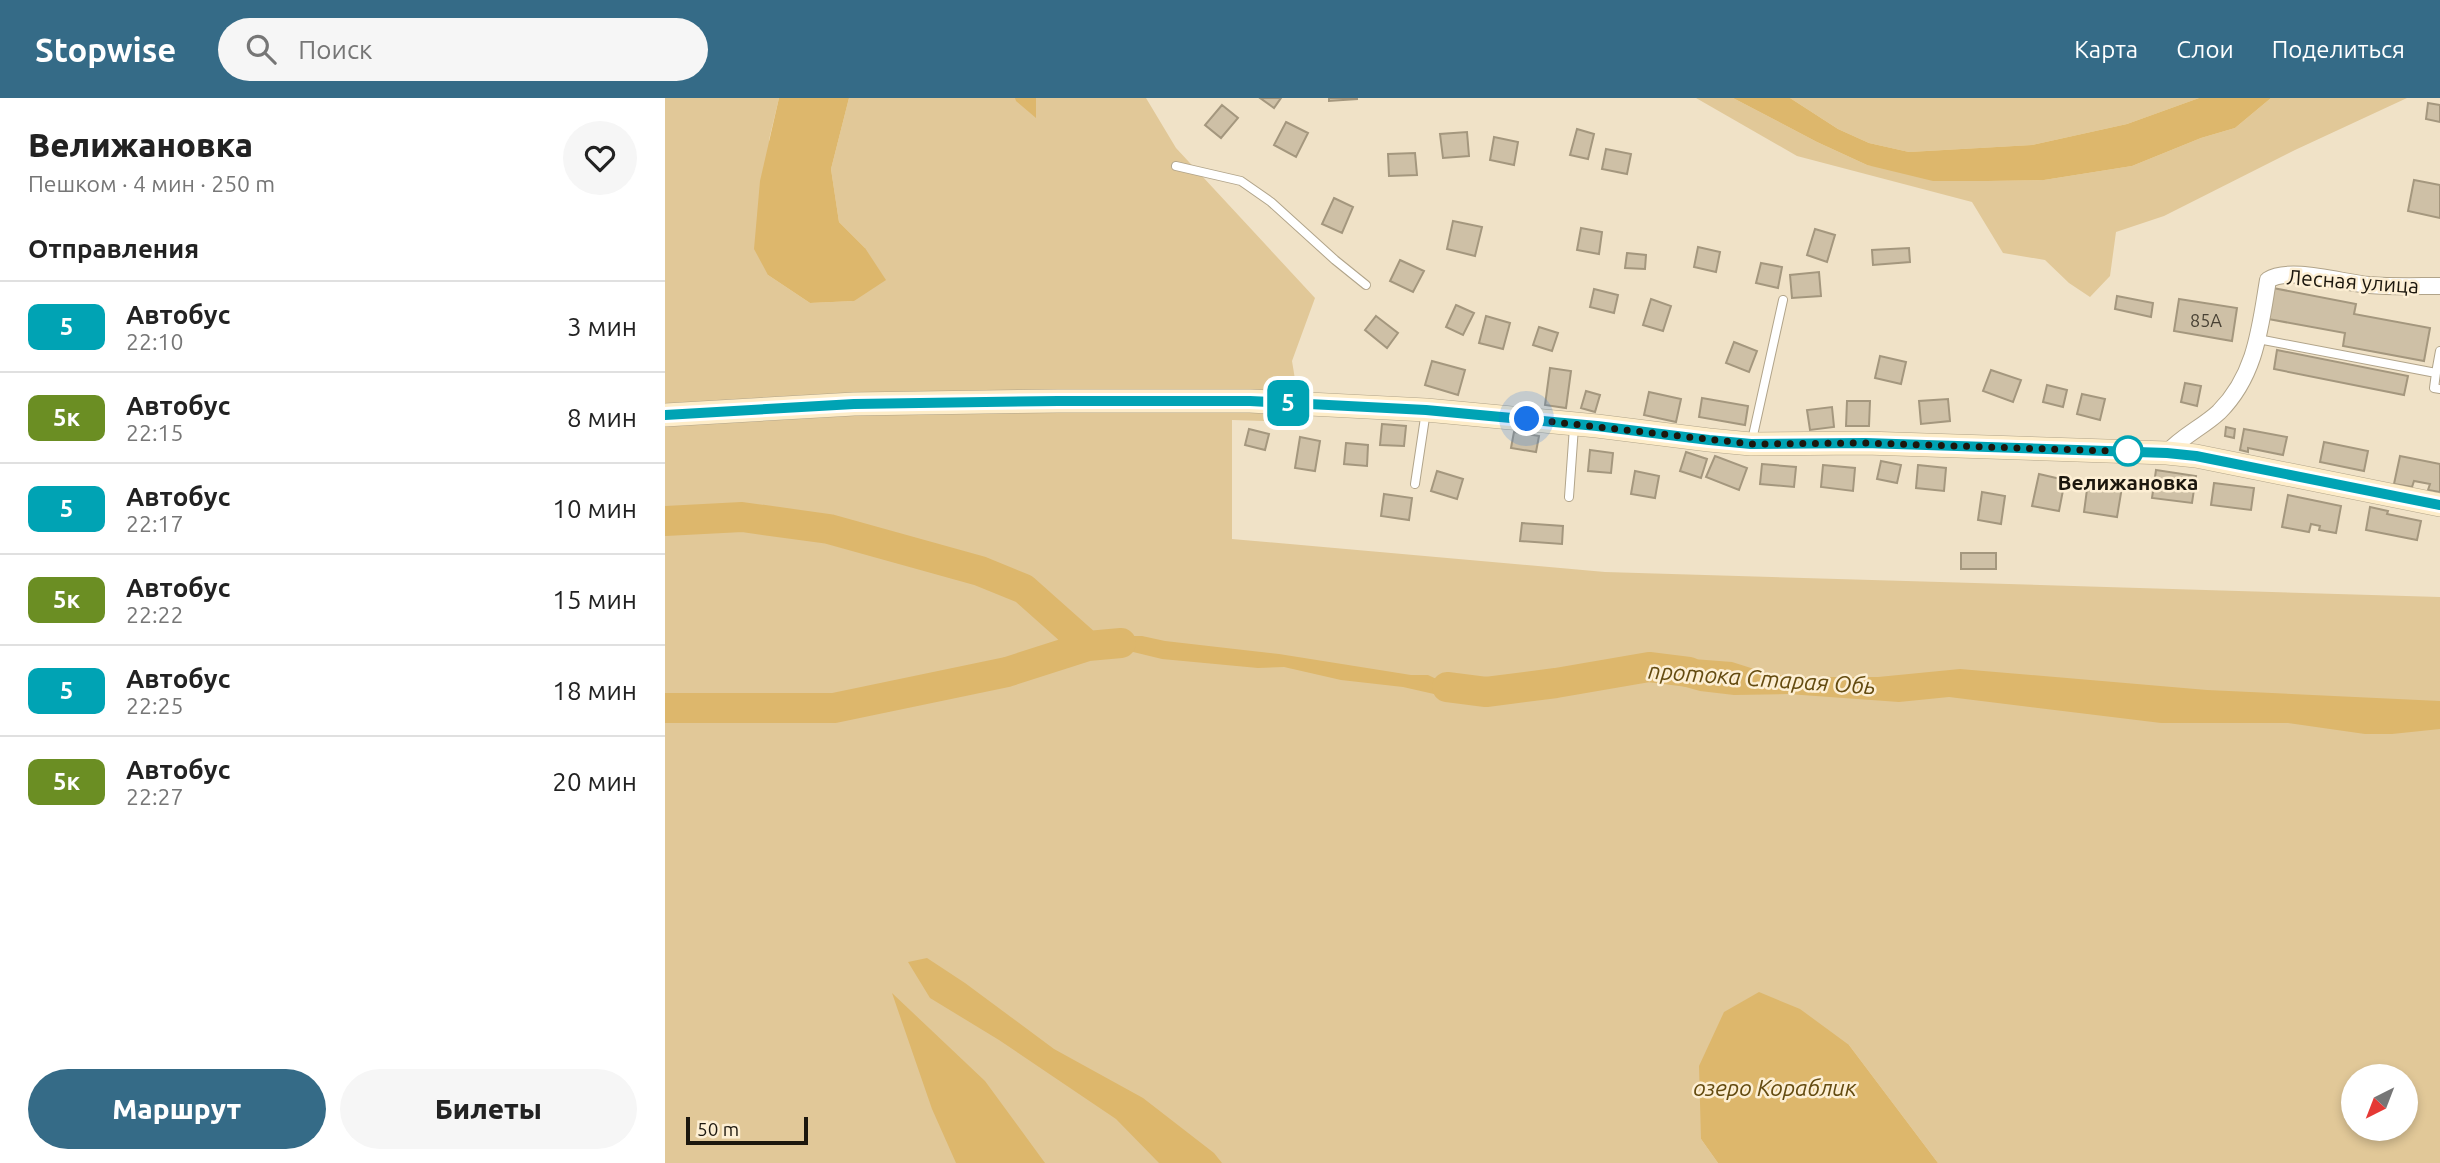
<!DOCTYPE html>
<html lang="ru">
<meta charset="utf-8">
<style>
:root{--surface:#fff;--page:#f6f6f6;--text:#222;--muted:#767676;--line:#e0e0e0;--accent:#356b87}
body{margin:0;font-family:Ubuntu,sans-serif;background:var(--page);color:var(--text);height:100vh;display:flex;flex-direction:column;font-size:26px;white-space:nowrap}
*{box-sizing:border-box;margin:0}
p{font-size:23px;color:var(--muted)}
.icon{flex:none;width:38px;height:38px;fill:none;stroke:currentColor;stroke-width:2;stroke-linecap:round;stroke-linejoin:round}
.map{position:relative;flex:1;overflow:hidden}
.sheet{display:flex;flex-direction:column;background:var(--surface);width:665px}
.sheet>*{flex:none}
.badge{padding:0 14px;border-radius:10px;font-size:24px;line-height:46px}
.needle{width:46px;rotate:222deg}
.tools{position:absolute;left:1676px;top:966px;display:grid;gap:14px}
.tools a{display:grid;place-items:center;width:77px;height:77px;border-radius:50%;background:var(--surface);box-shadow:0 4px 10px #0003;font-size:35px}
.scale{position:absolute;left:21px;bottom:18px;width:122px;box-sizing:border-box;padding-left:7px;border:4px solid #1c170e;border-top:0;font-size:19px;line-height:24px;white-space:nowrap;color:#1c170e;-webkit-text-stroke:5px #fdefd4;paint-order:stroke}
.you{position:absolute;width:35px;height:35px;margin:-18px;border:5px solid #fff;border-radius:50%;background:#1a73e8;box-shadow:0 0 0 10px #1a73e833}
.map>.badge{position:absolute;translate:-50% -50%;box-shadow:0 0 0 4px #fff}
h2{padding:0 28px;font-size:26px;line-height:63px}
.round{display:grid;place-items:center;flex:none;width:74px;height:74px;border-radius:37px;background:var(--page)}
.overview{display:flex;align-items:center;justify-content:space-between;height:119px;padding:0 28px}
h1{font-size:33px;font-weight:800;line-height:52px}
.action{display:flex;gap:14px;margin-top:auto;padding:14px 28px}
.action a{flex:1;height:80px;border-radius:42px;background:var(--accent);color:#fff;font-size:28px;font-weight:800;line-height:80px;text-align:center}
.action a+a{background:var(--page);color:var(--text)}
ul{padding:0;list-style:none}
li{display:flex;align-items:center;gap:21px;height:91px;padding:0 28px;border-top:2px solid var(--line)}
li div{flex:1}
li b{display:block;font-size:26px}
li em{font-style:normal}
li .badge{min-width:77px;font-weight:700;text-align:center}
header{display:flex;align-items:center;gap:42px;box-sizing:border-box;height:98px;padding:0 35px;background:var(--accent);color:#fff}
header strong{font-size:33px}
nav{display:flex;gap:38px;margin-inline-start:auto;font-size:24px}
.search{width:490px;height:63px;background:var(--page);display:flex;align-items:center;gap:18px;box-sizing:border-box;padding:0 24px;border-radius:38px;color:var(--muted);font-size:26px}
main{display:flex;flex:1;min-height:0}
.map>svg:first-child{display:block}
.green{fill:#e1c898;fill-rule:evenodd}
.water{fill:#ddb76c}
.lines{fill:none;stroke-linecap:round;stroke-linejoin:round}
.river{stroke:#ddb76c;stroke-width:30}
.building{fill:#cec0a6;stroke:#a4977e;stroke-width:2}
.lane-casing{stroke:#b1a48a;stroke-width:10}
.street-casing{stroke:#b1a48a;stroke-width:18}
.secondary-casing{stroke:#b1a48a;stroke-width:24}
.lane{stroke:#fff;stroke-width:8}
.street{stroke:#fff;stroke-width:16}
.secondary{stroke:#feedc9;stroke-width:23}
.line-casing{stroke:#fff;stroke-width:16}
.line{stroke:#00a3b4;stroke-width:10}
.walk{stroke:#1c170e;stroke-width:7;stroke-dasharray:0 12.6}
.stop-dot{fill:#fff;stroke:#00a3b4;stroke-width:3.5}
.labels{text-anchor:middle;dominant-baseline:central;stroke-width:5;stroke-linejoin:round;paint-order:stroke}
.number-label{font-size:18px;fill:#484134}
.street-label{font-size:21px;fill:#1c170e;stroke:#fdefd4}
.stop-label{font-size:21px;font-weight:bold;fill:#1c170e;stroke:#fdefd4}
.water-label{font-size:23px;font-style:italic;fill:#644b10;stroke:#fdefd4}
</style>
<header>
<strong>Stopwise</strong>
<div class="search"><svg class="icon" aria-label="search" viewBox="0 0 24 24"><circle cx="10" cy="10" r="6"/><path d="M15 15l6 6"/></svg>Поиск</div>
<nav><a>Карта</a><a>Слои</a><a>Поделиться</a></nav>
</header>
<main>
<section class="sheet">
<div class="overview"><div><h1>Велижановка</h1><p>Пешком · 4 мин · 250 m</p></div><a class="round"><svg class="icon" aria-label="heart" viewBox="0 0 24 24"><path d="M12 20l-8-8c-3-5 5-10 8-4 3-6 11-1 8 4z"/></svg></a></div>
<h2>Отправления</h2>
<ul>
<li><span class="badge" style="background:#00a3b4;color:#fff">5</span><div><b>Автобус</b><p>22:10</p></div><em>3 мин</em></li>
<li><span class="badge" style="background:#6b8e23;color:#fff">5к</span><div><b>Автобус</b><p>22:15</p></div><em>8 мин</em></li>
<li><span class="badge" style="background:#00a3b4;color:#fff">5</span><div><b>Автобус</b><p>22:17</p></div><em>10 мин</em></li>
<li><span class="badge" style="background:#6b8e23;color:#fff">5к</span><div><b>Автобус</b><p>22:22</p></div><em>15 мин</em></li>
<li><span class="badge" style="background:#00a3b4;color:#fff">5</span><div><b>Автобус</b><p>22:25</p></div><em>18 мин</em></li>
<li><span class="badge" style="background:#6b8e23;color:#fff">5к</span><div><b>Автобус</b><p>22:27</p></div><em>20 мин</em></li>
</ul>
<div class="action"><a>Маршрут</a><a>Билеты</a></div>
</section>
<div class="map">
<svg width="1775" height="1065" viewBox="0 0 1775 1065">
<rect width="100%" height="100%" fill="#f0e2c7"/>
<!-- green -->
<path class="green" d="M0,0H114L104,42L103,177L145,205L189,203L200,150L174,124L166,71L184,0H481L511,50L650,200L627,263L637,324L567,322V441L940,474L1775,499V1065H1273L1184,947L1036,1041L1053,1065H0ZM1689,978H1741V1031H1689Z
M1031,0H1068L1152,44L1202,67L1322,83L1379,82L1467,68L1536,40L1570,30L1606,0H1742L1630,52L1499,118L1451,134L1445,178L1425,199L1404,185L1380,162L1338,155L1307,104L1132,58Z
M1125,0H1534L1462,26L1367,47L1244,54L1204,45L1173,31Z"/>
<!-- water -->
<path class="water" d="M114,0H184L166,71L174,124L200,150L221,182L189,203L145,205L103,177L89,151L95,83Z
M350,0H371V20L351,3Z
M1068,0H1125L1173,31L1204,45L1244,54L1367,47L1462,26L1534,0H1606L1570,30L1536,40L1467,68L1379,82L1322,83H1268L1202,67L1152,44Z
M427,538H477L500,543L614,556L746,577H763L782,586L821,594L796,598L769,596L738,589L676,582L619,569L593,570L497,561L464,553L427,554L416,551V543Z
M1002,559L1067,564L1105,576L1130,579H1213L1295,571L1542,592L1775,603V631L1727,636H1700L1623,625H1496L1284,599L1234,604L1123,596L1069,597L1035,593L1017,588L984,569Z
M262,860L300,885L389,951L478,1000L549,1055L557,1065H494L451,1021L334,942L265,900L243,864Z
M1094,894L1135,911L1184,947L1273,1065H1053L1036,1041L1034,968L1059,914Z
M227,895L320,983L380,1065H291L267,1011Z"/>
<g class="lines">
<!-- river -->
<path class="river" d="M0,423L77,419L164,431L315,473L359,491L423,548
M782,589L821,594L891,585L984,569L1024,574
M0,610H169L342,574L423,548L456,545"/>
</g>
<!-- building -->
<path class="building" d="M595,0H616L609,10Z
M664,0H692V1L664,3Z
M1763,5L1775,7V24L1761,21Z
M557,7L573,20L556,40L540,27Z
M621,24L643,35L631,59L609,47Z
M912,31L929,36L923,61L905,57Z
M802,34L804,58L778,60L775,36Z
M829,39L853,44L849,67L825,62Z
M941,51L966,56L962,76L937,71Z
M750,55L752,77L724,78L723,56Z
M1749,82L1775,87V120L1743,113Z
M669,100L688,109L677,135L657,126Z
M788,123L817,129L810,158L782,151Z
M916,130L937,134L934,156L912,152Z
M1150,131L1170,137L1162,164L1142,157Z
M1033,149L1055,154L1051,174L1029,169Z
M1244,150L1245,164L1208,167L1207,152Z
M962,155L981,157L980,171L960,170Z
M735,162L759,173L748,194L725,183Z
M1096,165L1117,169L1113,190L1091,185Z
M1154,174L1156,198L1127,200L1125,177Z
M1608,190L1691,206L1689,216L1765,230L1759,263L1678,248L1680,235L1603,221Z
M929,191L953,197L949,215L925,209Z
M1452,198L1488,205L1486,219L1450,211Z
M986,201L1006,208L998,233L978,227Z
M1514,201L1572,210L1567,243L1509,233Z
M791,207L809,215L798,237L781,229Z
M711,218L733,235L722,250L700,232Z
M821,218L845,225L838,251L814,245Z
M874,229L893,235L887,253L868,247Z
M1069,244L1092,253L1084,274L1061,265Z
M1612,252L1743,278L1739,297L1609,271Z
M1215,258L1241,264L1236,286L1210,280Z
M767,263L800,272L793,297L760,287Z
M885,270L906,273L901,310L880,307Z
M1326,272L1356,282L1348,304L1318,293Z
M1520,285L1536,288L1532,308L1516,304Z
M1382,287L1402,292L1398,309L1378,304Z
M921,293L935,297L930,314L916,310Z
M984,294L1016,301L1011,324L979,317Z
M1417,296L1440,301L1435,322L1412,316Z
M1037,300L1083,308L1080,327L1034,319Z
M1283,301L1285,323L1256,326L1254,303Z
M1182,303H1205L1204,328H1181Z
M1167,309L1169,329L1145,332L1142,312Z
M717,326L741,328L739,348L715,347Z
M1561,329L1570,331L1569,340L1560,338Z
M584,331L604,336L600,352L580,347Z
M1579,331L1622,339L1618,357L1583,350V354L1575,352Z
M849,334L874,338L871,354L846,350Z
M635,339L655,343L650,373L630,370Z
M1659,344L1703,353L1699,373L1655,364Z
M681,345L703,347L702,368L679,366Z
M925,352L948,355L946,375L923,373Z
M1021,354L1042,361L1036,380L1015,373Z
M1050,358L1082,370L1074,392L1041,379Z
M1735,358L1775,366V394L1763,392L1765,386L1749,383L1747,389L1729,386Z
M1216,363L1236,367L1232,385L1212,381Z
M1097,366L1131,369L1129,389L1095,386Z
M1158,367L1190,370L1188,393L1156,389Z
M1253,367L1281,370L1279,393L1251,390Z
M1491,372L1531,378L1527,405L1487,400Z
M772,373L798,381L792,401L766,393Z
M970,373L994,378L990,400L966,396Z
M1374,376L1400,382L1394,413L1367,408Z
M1423,384L1457,389L1452,419L1419,414Z
M1549,385L1589,390L1586,412L1546,407Z
M1317,394L1340,398L1336,426L1313,422Z
M719,396L747,400L744,422L716,418Z
M1623,397L1676,408L1671,435L1654,432L1655,428L1646,426L1644,434L1617,429Z
M1705,409L1723,413L1722,416L1756,423L1752,442L1701,432Z
M857,425L898,428L897,446L855,443Z
M1296,455H1331V471H1296Z"/>
<g class="lines">
<!-- lane casing -->
<g class="lane-casing">
<path id="lane" d="M511,68L576,83L606,104L670,162L701,187
M1593,241L1771,275L1775,253
M1771,275L1769,290L1775,291
M1087,342L1118,202
M750,386L761,313
M904,399L909,329"/>
</g>
<!-- street casing -->
<g class="street-casing">
<path id="street" d="M1502,355C1517,338 1538,329 1554,314C1591,277 1595,230 1603,182C1625,168 1678,185 1704,187C1728,189 1752,188 1775,188"/>
</g>
<!-- secondary casing -->
<g class="secondary-casing">
<path id="secondary" d="M0,317L189,306L393,303H585L761,312L932,328L1044,342L1086,346L1200,345L1502,355L1531,358L1775,407"/>
</g>
<!-- lane -->
<use href="#lane" class="lane"/>
<!-- street -->
<use href="#street" class="street"/>
<!-- secondary -->
<use href="#secondary" class="secondary"/>
</g>
<g class="lines">
<!-- line casing -->
<g class="line-casing">
<path id="line" d="M0,317L189,306L393,303H585L761,312L932,328L1044,342L1086,346L1200,345L1502,355L1531,358L1775,407"/>
</g>
<!-- line -->
<use href="#line" class="line"/>
<!-- walk -->
<path class="walk" d="M862,321L1086,346L1200,345L1475,354L1463,353"/>
</g>
<!-- markers -->
<circle class="stop-dot" cx="1463" cy="353" r="14"/>
<g class="labels">
<!-- number labels -->
<g class="number-label">
<text x="1541" y="222">85А</text>
</g>
<!-- street labels -->
<g class="street-label">
<text transform="translate(1688 183) rotate(4)">Лесная улица</text>
</g>
<!-- stop labels -->
<g class="stop-label">
<text x="1463" y="384">Велижановка</text>
</g>
<!-- water labels -->
<g class="water-label">
<text transform="translate(1097 580) rotate(4)">протока Старая Обь</text>
<text x="1110" y="989">озеро Кораблик</text>
</g>
</g>
</svg>
<div class="tools">
<a><svg class="needle" viewBox="-14 -14 28 28"><path d="M0-13l5 13h-10z" fill="#e53935"/><path d="M0 13l5-13h-10z" fill="#767676"/></svg></a>
</div>
<div class="scale">50 m</div>
<div class="you" style="left:862px;top:321px"></div>
<b class="badge" style="left:623px;top:305px;background:#00a3b4;color:#fff">5</b>
</div>
</main>
